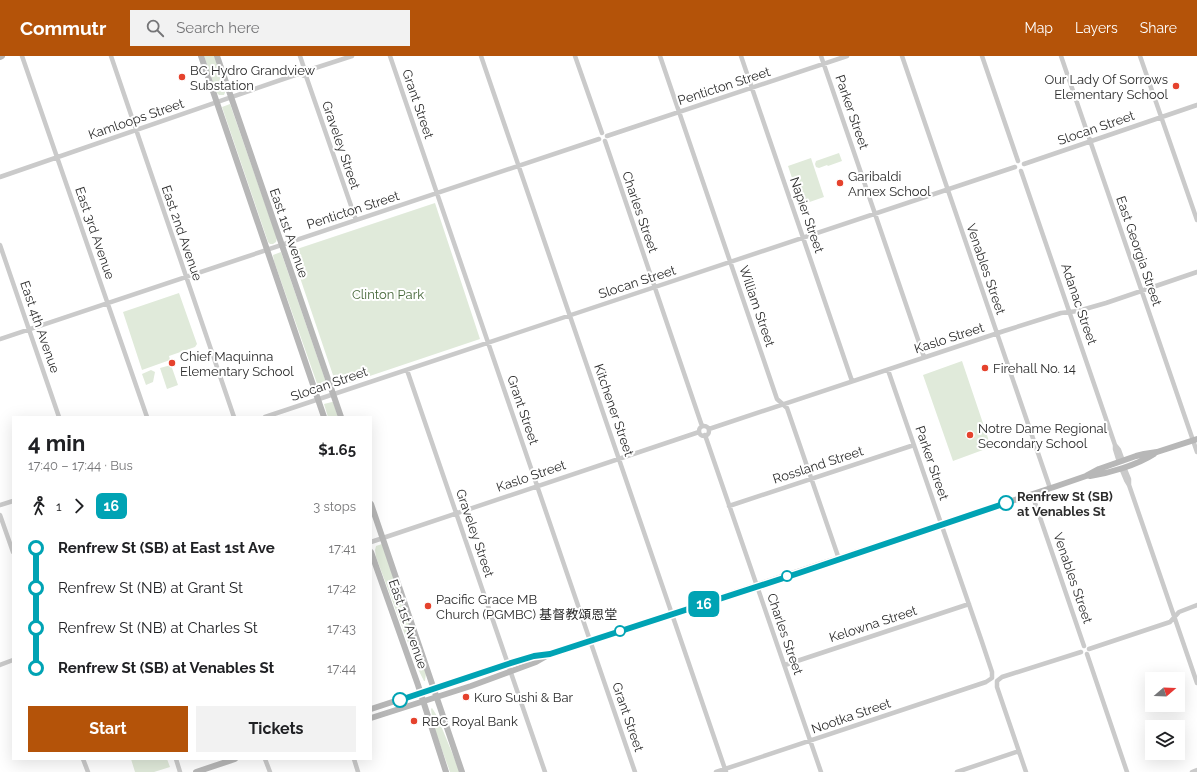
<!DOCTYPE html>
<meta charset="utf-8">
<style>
:root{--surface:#fff;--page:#f2f2f2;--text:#202124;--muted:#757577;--accent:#b45309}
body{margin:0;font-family:Raleway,"Noto Sans SC",sans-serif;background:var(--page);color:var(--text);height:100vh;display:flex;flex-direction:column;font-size:15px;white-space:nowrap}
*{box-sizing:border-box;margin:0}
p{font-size:13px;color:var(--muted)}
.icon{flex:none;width:22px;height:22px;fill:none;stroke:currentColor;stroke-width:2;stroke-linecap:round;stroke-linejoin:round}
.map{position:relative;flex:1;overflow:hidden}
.panel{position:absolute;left:12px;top:360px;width:360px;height:344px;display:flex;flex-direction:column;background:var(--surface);border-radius:0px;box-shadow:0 4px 16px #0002}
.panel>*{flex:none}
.badge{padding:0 8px;border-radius:6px;font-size:14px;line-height:26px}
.needle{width:26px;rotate:71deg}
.fabs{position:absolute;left:1145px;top:616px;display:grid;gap:8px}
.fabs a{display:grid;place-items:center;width:40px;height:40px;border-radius:0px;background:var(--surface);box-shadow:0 4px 16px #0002;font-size:20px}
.map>.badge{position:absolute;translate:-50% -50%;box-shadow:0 0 0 2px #fff}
.legs{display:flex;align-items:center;gap:6px;height:44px;padding:0 16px;font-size:13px}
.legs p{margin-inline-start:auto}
.head{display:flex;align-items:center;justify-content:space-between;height:68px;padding:0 16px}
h1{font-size:22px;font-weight:700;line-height:30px}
.action{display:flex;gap:8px;margin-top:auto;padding:8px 16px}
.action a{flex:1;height:46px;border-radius:0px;background:var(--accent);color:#fff;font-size:16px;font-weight:700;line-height:46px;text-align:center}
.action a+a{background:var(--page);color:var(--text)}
ul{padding:0 16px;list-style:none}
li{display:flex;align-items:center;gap:14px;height:40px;font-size:15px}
li i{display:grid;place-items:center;width:6px;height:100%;margin:0 5px;background:currentColor}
li i::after{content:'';width:10px;height:10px;margin:-5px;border:3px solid;border-radius:50%;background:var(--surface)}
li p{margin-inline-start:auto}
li:first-child i{background:linear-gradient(#0000 50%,currentColor 0)}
li:last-child i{background:linear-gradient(currentColor 50%,#0000 0)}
header{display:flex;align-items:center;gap:24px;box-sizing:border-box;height:56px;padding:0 20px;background:var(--accent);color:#fff}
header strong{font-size:19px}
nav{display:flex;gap:22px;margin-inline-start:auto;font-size:14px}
.search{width:280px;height:36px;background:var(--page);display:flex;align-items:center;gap:10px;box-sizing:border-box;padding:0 14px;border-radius:0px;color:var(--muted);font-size:15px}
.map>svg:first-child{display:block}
.green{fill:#e0eada}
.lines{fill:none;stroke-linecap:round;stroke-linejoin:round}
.street{stroke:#cacaca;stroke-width:4.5}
.secondary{stroke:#b7b7b7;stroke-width:6}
.line-1-casing{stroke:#fff;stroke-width:9}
.line-1{stroke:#00a3b4;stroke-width:6}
.poi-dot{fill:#e5422d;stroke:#fff;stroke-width:1.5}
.stop-1-dot{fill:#fff;stroke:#00a3b4;stroke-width:2}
.labels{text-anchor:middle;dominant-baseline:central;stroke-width:4;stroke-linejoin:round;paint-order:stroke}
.poi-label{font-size:13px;fill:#2d2d2d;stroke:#fff;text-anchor:start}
.street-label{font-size:13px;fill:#2d2d2d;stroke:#fff}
.park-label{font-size:13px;fill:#47683a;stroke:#fff}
.stop-label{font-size:13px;font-weight:bold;fill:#2d2d2d;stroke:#fff;text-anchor:start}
</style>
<header>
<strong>Commutr</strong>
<div class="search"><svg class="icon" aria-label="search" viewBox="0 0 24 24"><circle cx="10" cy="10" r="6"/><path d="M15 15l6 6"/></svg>Search here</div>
<nav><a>Map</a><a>Layers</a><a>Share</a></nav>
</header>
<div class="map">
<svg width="1197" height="716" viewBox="0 0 1197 716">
<rect width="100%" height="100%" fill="#fff"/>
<!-- green -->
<path class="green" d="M204,0H214L226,34L224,39H219L217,37Z
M230,48L277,182L276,186L273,188H270L268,186L222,51Z
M839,97L842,105L828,110L827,109L819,112L816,111L815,108L816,105Z
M811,102L824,141L801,149L788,110Z
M435,147L480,283L337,331L291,195Z
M281,196L328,332L320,336L274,205L273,199Z
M179,237L197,288L195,291L169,300L170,304L142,314L123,256Z
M962,305L991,391L953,405L923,319Z
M171,309L178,329L167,333L160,312Z
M151,314L155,316L153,326L146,329L142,318Z
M332,346H333L338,361H328L324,348Z
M382,488L426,617L425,625H424L417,611L376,501L375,494L376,490Z
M432,652L437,660L460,716H450L433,669L431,653Z
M131,703H167L170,711L154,716H135Z"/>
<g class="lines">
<!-- street -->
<path class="street" d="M22,0L147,361
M111,0L234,361
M300,0L304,12
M390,0L635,716
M481,0L726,716
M575,0L602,77
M660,0L777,343L787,352L839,503
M741,0L852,325
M821,0L924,301
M902,0L1050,432
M982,0L1018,105
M1061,0L1197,396
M1140,0L1197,164
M301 16a4 4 0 1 1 8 0a4 4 0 1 1-8 0Z
M309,14L352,0
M306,20L356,164
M607,80L847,0
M605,85L702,370
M1024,108L1197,49
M1021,115L1115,389V393L1119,406
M0,121L301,17
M0,189L59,361
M0,283L599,83
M407,314L545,716
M265,361L1015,111
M699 375a5 5 0 1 1 10 0a5 5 0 1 1-10 0Z
M709,373L1004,275L1061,257L1078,255L1106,247L1197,216
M705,379L821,716
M1115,389L1119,394L1123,405
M1124,411L1129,423V429L1197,627
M1121,412L1126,424L1129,429
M1032,438L1084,590
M0,449L13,445
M729,450L914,389
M0,459L13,496
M371,486L699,376
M1089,593L1170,566L1179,556L1197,549
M1087,598L1127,716
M0,609L13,604
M785,609L969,548
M83,703L88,716
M176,703L180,716
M265,703L270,716
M354,703L358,716
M716,716L986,626L992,622V616L982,586L888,314
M957,716L1019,695
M1026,716L997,631V625L1002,621L1081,596
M1192,716L1197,714"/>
<!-- secondary -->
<path class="secondary" d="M201,0L324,361
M217,0L341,361
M0,1L2,0
M1090,420C1110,417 1137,409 1154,398
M371,448L462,716
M371,496L418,629L446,716
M371,653L508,608L545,599
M371,662L471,630L536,606L550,598L1057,430L1086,420L1099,413L1136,400L1144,398L1157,396L1197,383
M196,716L235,703"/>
</g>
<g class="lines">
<!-- line-1 casing -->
<g class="line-1-casing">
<path id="line-1" d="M400,644L508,608L534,600L550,598L799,517L1006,447"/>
</g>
<!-- line-1 -->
<use href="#line-1" class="line-1"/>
</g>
<!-- markers -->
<g class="poi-dot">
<circle cx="182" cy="21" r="4"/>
<circle cx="1176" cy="30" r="4"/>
<circle cx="840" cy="127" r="4"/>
<circle cx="172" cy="307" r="4"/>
<circle cx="985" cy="312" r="4"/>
<circle cx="970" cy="379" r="4"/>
<circle cx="428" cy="550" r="4"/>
<circle cx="466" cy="641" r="4"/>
<circle cx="414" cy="665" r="4"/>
</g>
<g class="stop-1-dot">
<circle cx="1006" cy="447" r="7"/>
<circle cx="787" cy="520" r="5"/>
<circle cx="620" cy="575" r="5"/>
<circle cx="400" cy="644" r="7"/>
</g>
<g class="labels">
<!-- poi labels -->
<g class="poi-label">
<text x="190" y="14">BC Hydro Grandview<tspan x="190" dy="15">Substation</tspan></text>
<text x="1168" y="23" text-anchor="end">Our Lady Of Sorrows<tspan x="1168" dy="15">Elementary School</tspan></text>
<text x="848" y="120">Garibaldi<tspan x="848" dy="15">Annex School</tspan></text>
<text x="180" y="300">Chief Maquinna<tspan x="180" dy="15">Elementary School</tspan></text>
<text x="993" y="312">Firehall No. 14</text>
<text x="978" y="372">Notre Dame Regional<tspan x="978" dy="15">Secondary School</tspan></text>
<text x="436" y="543">Pacific Grace MB<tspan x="436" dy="15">Church (PGMBC) 基督教頌恩堂</tspan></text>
<text x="474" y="641">Kuro Sushi &amp; Bar</text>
<text x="422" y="665">RBC Royal Bank</text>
</g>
<!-- street labels -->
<g class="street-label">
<text transform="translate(724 30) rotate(-18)">Penticton Street</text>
<text transform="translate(418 48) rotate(71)">Grant Street</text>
<text transform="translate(852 56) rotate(71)">Parker Street</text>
<text transform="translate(136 63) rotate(-19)">Kamloops Street</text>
<text transform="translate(1096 72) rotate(-19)">Slocan Street</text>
<text transform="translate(341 89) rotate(71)">Graveley Street</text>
<text transform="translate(353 154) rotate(-18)">Penticton Street</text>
<text transform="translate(640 156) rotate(71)">Charles Street</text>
<text transform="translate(807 159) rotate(71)">Napier Street</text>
<text transform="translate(95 177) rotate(71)">East 3rd Avenue</text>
<text transform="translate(182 177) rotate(71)">East 2nd Avenue</text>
<text transform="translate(289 177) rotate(71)">East 1st Avenue</text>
<text transform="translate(1139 195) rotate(71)">East Georgia Street</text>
<text transform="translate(986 213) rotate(71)">Venables Street</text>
<text transform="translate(637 226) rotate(-18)">Slocan Street</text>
<text transform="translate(1079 248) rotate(71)">Adanac Street</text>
<text transform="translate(757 250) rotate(71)">William Street</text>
<text transform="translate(40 271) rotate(71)">East 4th Avenue</text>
<text transform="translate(949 282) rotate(-18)">Kaslo Street</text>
<text transform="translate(329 328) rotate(-19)">Slocan Street</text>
<text transform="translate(523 354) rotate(71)">Grant Street</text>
<text transform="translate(614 354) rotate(71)">Kitchener Street</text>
<text transform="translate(932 407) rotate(71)">Parker Street</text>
<text transform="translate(818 409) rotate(-18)">Rossland Street</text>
<text transform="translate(531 420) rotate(-19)">Kaslo Street</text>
<text transform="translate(475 477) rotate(71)">Graveley Street</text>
<text transform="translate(1073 522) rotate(71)">Venables Street</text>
<text transform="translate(408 568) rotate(71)">East 1st Avenue</text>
<text transform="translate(873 568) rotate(-18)">Kelowna Street</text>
<text transform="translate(785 578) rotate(71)">Charles Street</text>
<text transform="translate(851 660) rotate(-19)">Nootka Street</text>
<text transform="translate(628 661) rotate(71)">Grant Street</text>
</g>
<!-- park labels -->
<g class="park-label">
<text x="388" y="238">Clinton Park</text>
</g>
<!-- stop labels -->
<g class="stop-label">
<text x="1017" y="440">Renfrew St (SB)<tspan x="1017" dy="15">at Venables St</tspan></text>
</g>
</g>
</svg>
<div class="fabs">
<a><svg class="needle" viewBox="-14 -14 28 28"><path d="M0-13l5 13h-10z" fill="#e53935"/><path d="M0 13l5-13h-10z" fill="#757577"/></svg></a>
<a><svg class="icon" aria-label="layers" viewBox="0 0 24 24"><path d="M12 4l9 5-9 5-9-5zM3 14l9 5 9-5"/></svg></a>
</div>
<b class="badge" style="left:704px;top:548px;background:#00a3b4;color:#fff">16</b>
<section class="panel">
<div class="head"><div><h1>4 min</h1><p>17:40 – 17:44 · Bus</p></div><b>$1.65</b></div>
<div class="legs"><svg class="icon" aria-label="walk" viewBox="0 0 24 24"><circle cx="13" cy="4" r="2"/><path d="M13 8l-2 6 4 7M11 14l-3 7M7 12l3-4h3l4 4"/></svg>1<svg class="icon" aria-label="forward" viewBox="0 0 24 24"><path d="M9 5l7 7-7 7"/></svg><b class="badge" style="background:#00a3b4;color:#fff">16</b><p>3 stops</p></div>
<ul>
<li><i style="color:#00a3b4"></i><b>Renfrew St (SB) at East 1st Ave</b><p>17:41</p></li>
<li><i style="color:#00a3b4"></i><span>Renfrew St (NB) at Grant St</span><p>17:42</p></li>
<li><i style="color:#00a3b4"></i><span>Renfrew St (NB) at Charles St</span><p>17:43</p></li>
<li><i style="color:#00a3b4"></i><b>Renfrew St (SB) at Venables St</b><p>17:44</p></li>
</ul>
<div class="action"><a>Start</a><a>Tickets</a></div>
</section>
</div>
